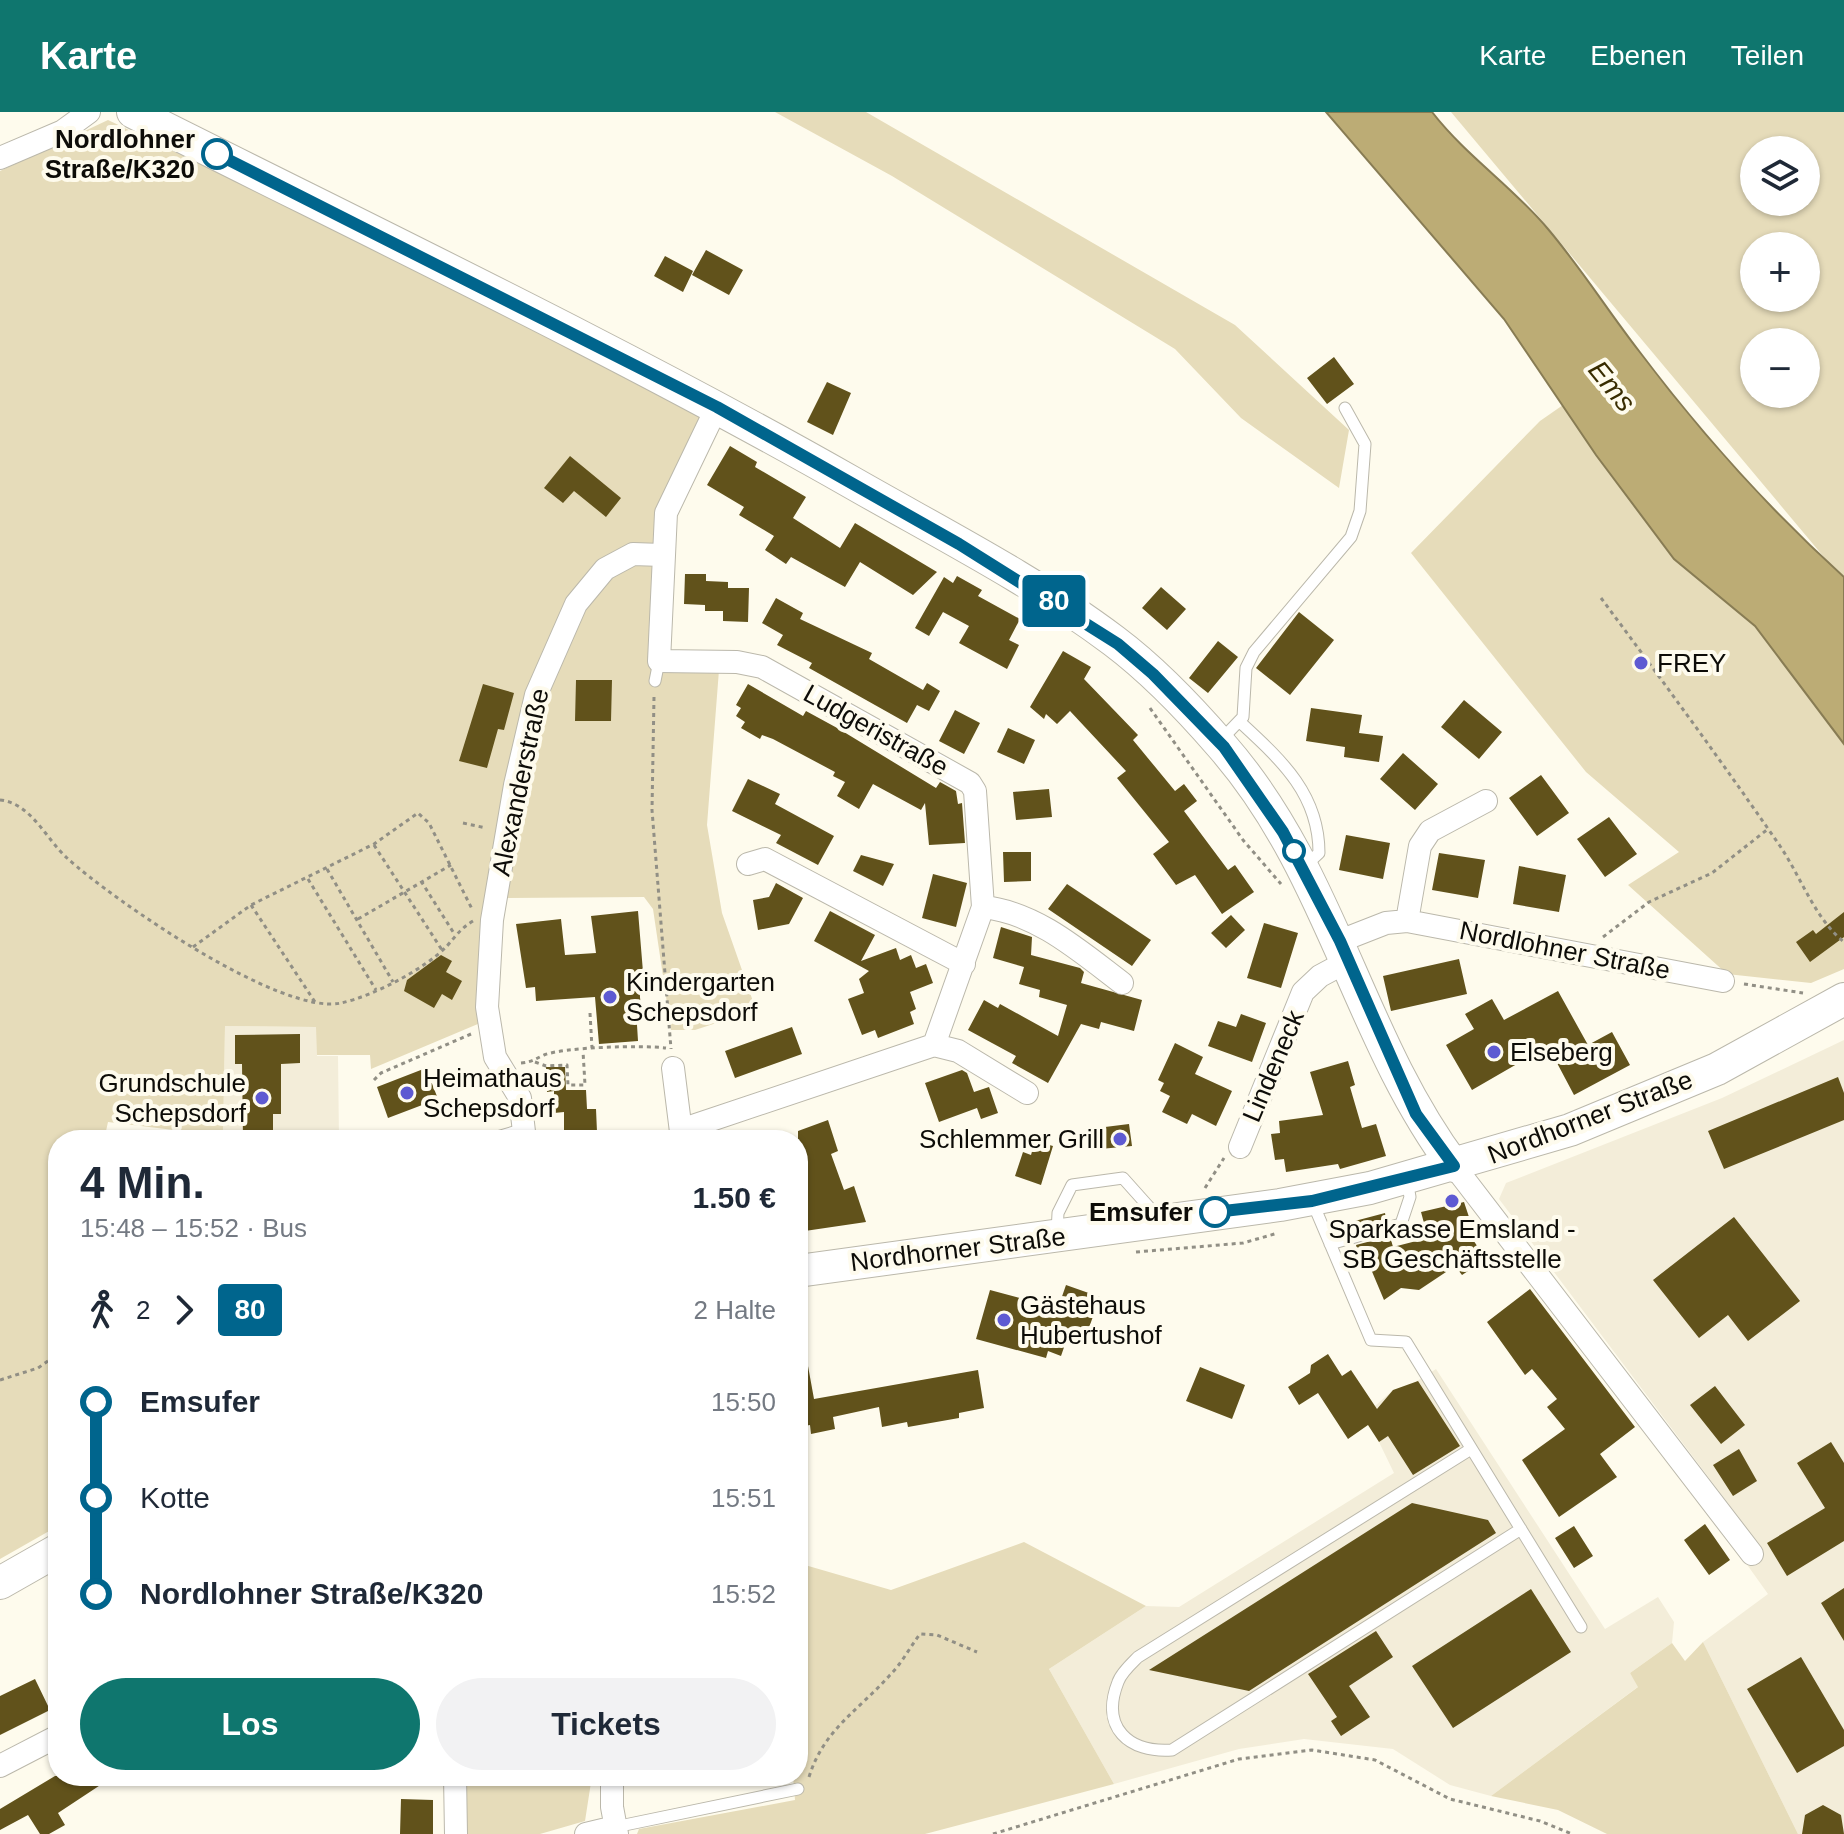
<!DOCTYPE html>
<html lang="de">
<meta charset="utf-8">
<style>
:root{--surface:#fff;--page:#f2f2f3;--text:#1f2937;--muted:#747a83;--accent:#0f766e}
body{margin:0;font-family:Helvetica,sans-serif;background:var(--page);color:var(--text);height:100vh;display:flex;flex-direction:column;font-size:30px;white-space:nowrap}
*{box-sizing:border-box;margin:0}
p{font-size:26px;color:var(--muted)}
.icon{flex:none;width:44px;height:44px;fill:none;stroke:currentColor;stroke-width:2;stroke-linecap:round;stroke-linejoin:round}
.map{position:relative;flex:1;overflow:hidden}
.drawer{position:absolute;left:48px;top:1018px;width:760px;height:656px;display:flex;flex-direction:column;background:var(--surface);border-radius:32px;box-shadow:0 2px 6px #0004}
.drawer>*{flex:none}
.badge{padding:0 16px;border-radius:6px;font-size:28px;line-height:52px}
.buttons{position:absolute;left:1740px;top:24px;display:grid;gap:16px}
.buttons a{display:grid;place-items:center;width:80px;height:80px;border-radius:50%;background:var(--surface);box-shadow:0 2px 6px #0004;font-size:40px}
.map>.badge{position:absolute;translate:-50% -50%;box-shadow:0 0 0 4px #fff}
.legs{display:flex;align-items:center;gap:12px;height:88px;padding:0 32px;font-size:26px}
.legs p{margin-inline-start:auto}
.head{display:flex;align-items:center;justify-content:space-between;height:136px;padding:0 32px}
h1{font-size:44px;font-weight:700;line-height:60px}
.button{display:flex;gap:16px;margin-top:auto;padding:16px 32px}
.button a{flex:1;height:92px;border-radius:48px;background:var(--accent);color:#fff;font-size:32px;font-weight:700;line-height:92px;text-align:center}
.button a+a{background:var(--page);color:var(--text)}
ul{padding:0 32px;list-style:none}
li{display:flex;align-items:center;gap:28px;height:96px;font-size:30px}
li i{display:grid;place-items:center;width:12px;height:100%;margin:0 10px;background:currentColor}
li i::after{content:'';width:20px;height:20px;margin:-10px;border:6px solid;border-radius:50%;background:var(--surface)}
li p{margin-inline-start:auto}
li:first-child i{background:linear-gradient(#0000 50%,currentColor 0)}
li:last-child i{background:linear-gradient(currentColor 50%,#0000 0)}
header{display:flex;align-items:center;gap:48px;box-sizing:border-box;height:112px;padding:0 40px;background:var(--accent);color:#fff}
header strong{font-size:38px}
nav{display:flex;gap:44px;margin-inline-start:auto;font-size:28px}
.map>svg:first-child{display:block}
.built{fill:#f3edd9}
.green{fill:#e6dcba;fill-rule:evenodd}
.water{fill:#bcac75;stroke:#887c54;stroke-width:2}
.building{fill:#61521b}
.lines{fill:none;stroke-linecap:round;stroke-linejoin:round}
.lane-casing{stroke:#bbb8ab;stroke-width:13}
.street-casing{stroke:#bbb8ab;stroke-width:24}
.secondary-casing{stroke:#bbb8ab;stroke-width:34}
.path{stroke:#918f85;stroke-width:3;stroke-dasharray:4 4;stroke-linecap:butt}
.lane{stroke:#fff;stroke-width:11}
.street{stroke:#fff;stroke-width:22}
.secondary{stroke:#fff;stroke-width:32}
.line-1-casing{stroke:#fff;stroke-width:18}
.line-1{stroke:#00658d;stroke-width:12}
.stop-1-dot{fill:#fff;stroke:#00658d;stroke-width:4}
.poi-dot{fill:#5e5ad2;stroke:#fefbed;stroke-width:3}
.labels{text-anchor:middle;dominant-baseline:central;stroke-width:8;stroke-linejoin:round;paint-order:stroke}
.stop-label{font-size:26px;font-weight:bold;fill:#0d0c08;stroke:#fefbed;text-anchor:end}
.poi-label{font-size:26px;fill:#0d0c08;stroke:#fefbed;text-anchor:start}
.street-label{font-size:26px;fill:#0d0c08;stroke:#fefbed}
.water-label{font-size:28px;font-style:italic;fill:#382c00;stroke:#fefbed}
</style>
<header>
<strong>Karte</strong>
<nav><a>Karte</a><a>Ebenen</a><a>Teilen</a></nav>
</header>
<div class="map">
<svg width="1844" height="1722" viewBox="0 0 1844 1722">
<rect width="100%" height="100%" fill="#fefbed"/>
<!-- built -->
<path class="built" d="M225,914L317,915V944H338L339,1028H223Z
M1844,928V1722H1798L1703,1530L1768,1482L1743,1447L1761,1435L1499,1087L1506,1071L1722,986Z
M1436,1257L1605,1517L1658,1485L1674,1510L1672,1531L1630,1561L1639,1574L1491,1684L1450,1673L1393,1637L1304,1627L1239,1637L1114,1672L1049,1557L1146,1494L1179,1495L1394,1361L1379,1330L1375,1294L1393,1278L1406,1276Z"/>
<!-- green -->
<path class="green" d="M775,0H866L1235,213L1349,318L1339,376L1241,306L1175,237L892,64Z
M1451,0H1844V469ZM1754,38H1806V90H1754ZM1754,134H1806V186H1754ZM1754,230H1806V282H1754Z
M108,8L710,296L675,396L666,555L719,558L707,713L722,801L756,898L695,918H671L653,797L644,785L505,786L485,909L371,957L370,943H317L316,915L225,914L223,1024L108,1010L104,1028H58V1414L0,1447V59Z
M1563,293L1674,447L1755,514L1844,632V857L1811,871L1727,862L1628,773L1679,740L1586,660L1411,441L1540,309Z
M1024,1430L1146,1494L1049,1557L1114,1672L925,1722H637L639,1717L795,1688L793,1664H798V1451L891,1478Z
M1703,1530L1798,1722H1607L1558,1698L1491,1684L1638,1575L1630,1561L1672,1531L1685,1549Z
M466,1664H592L585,1709L540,1722H467Z"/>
<!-- water -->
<path class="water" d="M1326,0H1432C1466,44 1513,75 1548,117C1581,156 1608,199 1639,239C1700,320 1769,397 1844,465V632L1755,514L1674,447L1596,343L1504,207Z"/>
<!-- building -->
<path class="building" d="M706,138L743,158L729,183L692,163Z
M665,144L693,159L683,180L654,164Z
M1334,245L1354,272L1327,292L1307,266Z
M827,270L851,281L833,323L807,310Z
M730,334L757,350L755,355L806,385L793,406L840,436L855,411L937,460L913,483L860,450L845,475L791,445L786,452L765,438L774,424L739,403L744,395L707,373Z
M570,344L621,386L606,405L574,379L563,391L544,376Z
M685,462H706V469L728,470V476H749L748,510L723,509V499H705V493L684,492Z
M957,464L982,478L978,484L1020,507L1009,528L1019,533L1007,557L959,531L969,514L943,500L929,524L915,516L944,465L953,471Z
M1161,475L1186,497L1167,518L1142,496Z
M776,486L803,501L800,507L872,541L869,547L923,578L927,571L940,579L929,599L917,593L907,611L809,556L812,551L777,533L783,523L762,511Z
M1299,500L1334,528L1290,583L1256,556Z
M1218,529L1238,545L1208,581L1189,566Z
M1063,539L1091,555L1084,567L1138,623L1133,628L1175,679L1184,672L1197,689L1184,699L1228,758L1235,753L1254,780L1222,802L1195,763L1176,773L1153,742L1169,730L1117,666L1126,659L1070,599L1057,612L1046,602L1044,607L1030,595Z
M576,568H612L611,609H575Z
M483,572L514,581L504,618L498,617L487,656L459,649Z
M748,572L803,604L806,599L839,617L936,676L940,670L956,679L958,692L962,691L965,731L929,733L925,691L921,698L873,672L859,697L837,684L845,670L833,664L835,660L773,627L762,623L760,627L741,616L745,610L736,604L741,596L736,593Z
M1464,588L1502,620L1479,647L1441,615Z
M1311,596L1362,603L1359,621L1383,624L1379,650L1344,645L1345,635L1306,629Z
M955,598L980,611L964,642L939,629Z
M1008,616L1035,628L1024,652L997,640Z
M1403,641L1438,672L1415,698L1380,667Z
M1541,663L1569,701L1537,724L1509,686Z
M748,667L780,682L775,692L834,724L818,753L776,731L781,723L732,699Z
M1049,677L1052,705L1016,708L1013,680Z
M1609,705L1637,742L1605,765L1577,727Z
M1346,723L1390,731L1383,767L1339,758Z
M1003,740H1031V769L1004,770Z
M1439,741L1485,748L1478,786L1432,778Z
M861,743L894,752L883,774L853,759Z
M1519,754L1566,763L1559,800L1513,792Z
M933,762L967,771L956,815L922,806Z
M776,771L803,786L789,812L758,818L753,788L769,785Z
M1067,772L1151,828L1132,854L1048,797Z
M638,799L643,860L638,861L641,897H636L638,929L599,932L595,885L536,889L535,875L526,876L516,812L561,807L565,843L596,841L591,804Z
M830,799L875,823L861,849L896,836L900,848L911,843L916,856L926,852L933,871L910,880L916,897L910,900L914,912L878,926L875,918L862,923L848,887L864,881L859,867L869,859L814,829Z
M1844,800V825L1810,850L1796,830L1813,818L1816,822Z
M1231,803L1245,818L1226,836L1211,821Z
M1264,811L1298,821L1281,876L1247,866Z
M1001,815L1032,825L1031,843L1080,856L1084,860L1081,871L1142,888L1134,919L1101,910L1099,917L1081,912L1048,971L1012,951L1016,944L968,918L984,888L998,896L1000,892L1058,924L1067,893L1039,885L1040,878L1019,872L1024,855L993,846Z
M441,843L452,849L446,860L462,869L452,888L442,882L434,896L404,879L407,868Z
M1459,847L1467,882L1391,899L1383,864Z
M1558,879L1588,933L1612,920L1630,953L1574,983L1548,934L1472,978L1446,933L1474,917L1465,902L1492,887L1504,908Z
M1241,902L1266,911L1252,950L1208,934L1218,909L1236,915Z
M792,915L802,942L735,966L725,939Z
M300,922V951L281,952V1002H273V1028H243L242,952H235V923Z
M1175,931L1203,945L1195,962L1232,979L1216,1014L1192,1002L1187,1012L1162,1000L1170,984L1160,979L1164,971L1158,968Z
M1348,949L1355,973L1350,975L1362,1016L1376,1012L1386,1044L1340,1057L1338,1052L1286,1060L1284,1047L1275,1048L1271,1022L1280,1021L1279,1009L1323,1003L1310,960Z
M546,955H565L566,978H586L587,997H596L597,1020L564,1021V1000L554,1001V979L547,980Z
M426,956L438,987L388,1006L377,975Z
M962,958L967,961L974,980L989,975L998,1001L981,1007L977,996L939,1010L925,971Z
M1838,965L1844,981V1008L1724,1057L1708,1019Z
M828,1008L838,1039L831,1042L844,1078L854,1074L866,1110L798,1120V1019Z
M1129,1012L1132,1034L1100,1037L1097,1016Z
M1035,1029L1053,1034L1041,1073L1015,1064L1023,1040L1031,1043Z
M1464,1090L1473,1117L1467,1119L1486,1147L1462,1163L1455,1154L1419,1178L1401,1176L1384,1188L1365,1143L1359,1145L1356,1133L1390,1124L1393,1135L1428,1126L1421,1100Z
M1385,1101L1386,1107L1352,1117L1351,1110Z
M1734,1105L1800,1189L1748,1229L1728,1203L1699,1226L1653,1168Z
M1066,1173L1100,1185L1086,1224L1070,1218L1061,1244L1048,1239L1046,1246L976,1227L990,1178L1058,1196Z
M1530,1177L1635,1315L1600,1342L1617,1365L1559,1405L1522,1348L1565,1317L1547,1295L1557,1287L1532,1257L1525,1263L1487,1210Z
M1328,1242L1342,1264L1351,1258L1377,1297L1393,1278L1418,1269L1460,1334L1413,1363L1388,1324L1379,1330L1368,1313L1348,1327L1318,1281L1299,1293L1288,1275L1310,1261L1311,1253Z
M806,1243L814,1287L978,1258L984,1296L959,1301V1306L908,1315L907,1310L882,1315L879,1295L833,1305L835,1317L811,1322L810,1313L798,1315V1244Z
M1200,1255L1245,1273L1232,1307L1186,1289Z
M1715,1274L1745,1313L1721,1332L1690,1293Z
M1831,1330L1844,1351V1429L1787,1464L1767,1431L1825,1396L1797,1351Z
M1739,1337L1757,1369L1733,1384L1713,1353Z
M1412,1391L1488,1408L1496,1421L1249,1579L1149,1558Z
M1705,1412L1730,1448L1709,1463L1684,1428Z
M1574,1414L1593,1444L1574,1456L1555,1426Z
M1844,1476V1529L1821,1491Z
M1531,1477L1571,1540L1453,1616L1412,1554Z
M1376,1519L1393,1545L1349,1574L1370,1605L1341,1624L1331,1609L1337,1605L1308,1562Z
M1801,1545L1844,1618V1634L1797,1661L1747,1577Z
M35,1567L50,1598L0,1623V1584Z
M55,1664H114L58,1701L65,1713L49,1722H40L28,1703L0,1718V1697Z
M401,1687L433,1688V1722H400Z
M1823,1693L1841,1703L1844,1722H1802L1805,1703Z"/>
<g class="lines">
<!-- lane casing -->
<g class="lane-casing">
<path id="lane" d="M655,569L659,549
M1241,611C1281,648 1319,682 1319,741L1304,755
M1219,630L1243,605L1246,556L1254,540L1351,425L1360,399L1365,332L1345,296
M487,1028L524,1017
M1312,1089L1371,1228L1406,1230L1581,1515
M1057,1121L1058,1101L1072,1073L1123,1066L1157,1104
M1330,1132L1401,1112L1410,1085L1407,1068
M1471,1337L1138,1545C1131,1552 1121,1561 1118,1570C1100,1616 1129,1641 1172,1638L1521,1417
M615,1715L798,1677"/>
</g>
<!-- street casing -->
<g class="street-casing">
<path id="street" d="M0,46L63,19L89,0
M748,752L765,747L964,852
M983,795C1036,800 1081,840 1122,871
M1407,809L1420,734L1430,719L1486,689
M1340,829L1386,811L1407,809L1723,869
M934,933L958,939L1027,981
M673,956L682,1028
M681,1018L934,933L983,795L975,679L970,671L762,555L737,550L659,549L666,401L717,295
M525,1028L520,986L495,945L487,895L492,808L515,673L536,583L576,492L605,457L633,442L662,443
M1240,1035L1303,880L1320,864L1348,849
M1454,1054L1752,1442
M0,1654L58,1624
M455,1664L456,1722
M612,1664V1695L617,1722
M586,1722L615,1715"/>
</g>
<!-- secondary casing -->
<g class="secondary-casing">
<path id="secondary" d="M133,0C373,121 617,237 851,370C940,421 1033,468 1114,529C1154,559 1189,596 1221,633C1332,759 1357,924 1454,1054
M798,1159L1280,1093L1370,1076L1570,1018L1717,957L1844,887
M0,1471L58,1438"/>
</g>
<!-- path -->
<path class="path" d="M1601,486C1662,568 1722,650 1780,734C1801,765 1815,807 1844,830
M654,585L652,698L671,937
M1150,596L1243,728L1281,772
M0,688C31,691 46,727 67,746C113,788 281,904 341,891C373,884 425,857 447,834C456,824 461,816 473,809
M463,711L486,716
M374,733L442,838
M327,757L393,870
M308,767L376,878
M421,769L455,823
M251,793L315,890
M358,807L451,753
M1603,825L1649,790L1712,761L1768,717
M193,835L251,793L374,732L418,701L429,711L473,799
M1744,872L1803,881
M590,901L592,936
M535,950L546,954L567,953L568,973H585L583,939
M521,951C532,950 535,947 544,943C564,935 643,933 666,936
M374,968L381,961L471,922
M1205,1076L1224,1046
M1136,1140L1243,1131L1278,1121
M0,1268L38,1256L58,1242
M809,1665C824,1617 858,1599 890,1563C902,1551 910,1535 920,1522L937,1523L977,1540
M993,1722L1239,1647L1312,1638L1375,1648L1450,1687L1540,1709L1572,1722"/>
<!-- lane -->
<use href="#lane" class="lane"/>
<!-- street -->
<use href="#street" class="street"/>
<!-- secondary -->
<use href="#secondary" class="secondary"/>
</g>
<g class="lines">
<!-- line-1 casing -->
<g class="line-1-casing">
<path id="line-1" d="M217,42L717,295L959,432L1118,532L1153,562L1224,635L1283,720L1340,829L1416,1002L1454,1054L1312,1089L1215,1100"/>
</g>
<!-- line-1 -->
<use href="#line-1" class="line-1"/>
</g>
<!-- markers -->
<g class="stop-1-dot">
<circle cx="217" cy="42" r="14"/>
<circle cx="1294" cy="739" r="10"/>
<circle cx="1215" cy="1100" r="14"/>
</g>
<g class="poi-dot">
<circle cx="1641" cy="551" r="8"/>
<circle cx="610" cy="885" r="8"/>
<circle cx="1494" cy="940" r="8"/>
<circle cx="407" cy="981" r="8"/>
<circle cx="262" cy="986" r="8"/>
<circle cx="1120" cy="1027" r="8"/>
<circle cx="1452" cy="1089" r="8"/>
<circle cx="1004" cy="1208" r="8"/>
</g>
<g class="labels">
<!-- stop labels -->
<g class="stop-label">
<text x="195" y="27">Nordlohner<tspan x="195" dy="30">Straße/K320</tspan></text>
<text x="1193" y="1100">Emsufer</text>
</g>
<!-- poi labels -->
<g class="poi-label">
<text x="1657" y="551">FREY</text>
<text x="626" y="870">Kindergarten<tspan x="626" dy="30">Schepsdorf</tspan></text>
<text x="1510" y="940">Elseberg</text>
<text x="423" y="966">Heimathaus<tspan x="423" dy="30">Schepsdorf</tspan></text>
<text x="246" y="971" text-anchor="end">Grundschule<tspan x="246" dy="30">Schepsdorf</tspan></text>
<text x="1104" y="1027" text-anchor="end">Schlemmer Grill</text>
<text x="1452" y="1117" text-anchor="middle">Sparkasse Emsland -<tspan x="1452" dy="30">SB Geschäftsstelle</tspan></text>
<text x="1020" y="1193">Gästehaus<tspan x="1020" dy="30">Hubertushof</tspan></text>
</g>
<!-- street labels -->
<g class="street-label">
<text transform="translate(876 618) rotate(29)">Ludgeristraße</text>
<text transform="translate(520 670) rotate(-78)">Alexanderstraße</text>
<text transform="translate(1565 838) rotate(11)">Nordlohner Straße</text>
<text transform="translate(1273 954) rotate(-67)">Lindeneck</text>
<text transform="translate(1590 1005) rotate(-21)">Nordhorner Straße</text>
<text transform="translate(958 1137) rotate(-7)">Nordhorner Straße</text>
</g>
<!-- water labels -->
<g class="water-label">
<text transform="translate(1612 274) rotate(51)">Ems</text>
</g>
</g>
</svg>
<div class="buttons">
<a><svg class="icon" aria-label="layers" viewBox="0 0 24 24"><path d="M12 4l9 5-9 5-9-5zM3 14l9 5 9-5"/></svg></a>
<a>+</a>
<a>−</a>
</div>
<b class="badge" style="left:1054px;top:489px;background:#00658d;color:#fff">80</b>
<section class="drawer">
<div class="head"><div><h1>4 Min.</h1><p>15:48 – 15:52 · Bus</p></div><b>1.50 €</b></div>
<div class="legs"><svg class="icon" aria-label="walk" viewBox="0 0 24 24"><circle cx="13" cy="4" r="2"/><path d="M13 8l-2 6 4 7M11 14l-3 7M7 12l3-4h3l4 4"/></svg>2<svg class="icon" aria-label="forward" viewBox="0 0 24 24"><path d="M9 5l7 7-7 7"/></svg><b class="badge" style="background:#00658d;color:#fff">80</b><p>2 Halte</p></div>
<ul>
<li><i style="color:#00658d"></i><b>Emsufer</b><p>15:50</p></li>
<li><i style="color:#00658d"></i><span>Kotte</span><p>15:51</p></li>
<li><i style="color:#00658d"></i><b>Nordlohner Straße/K320</b><p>15:52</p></li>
</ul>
<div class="button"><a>Los</a><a>Tickets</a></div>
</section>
</div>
